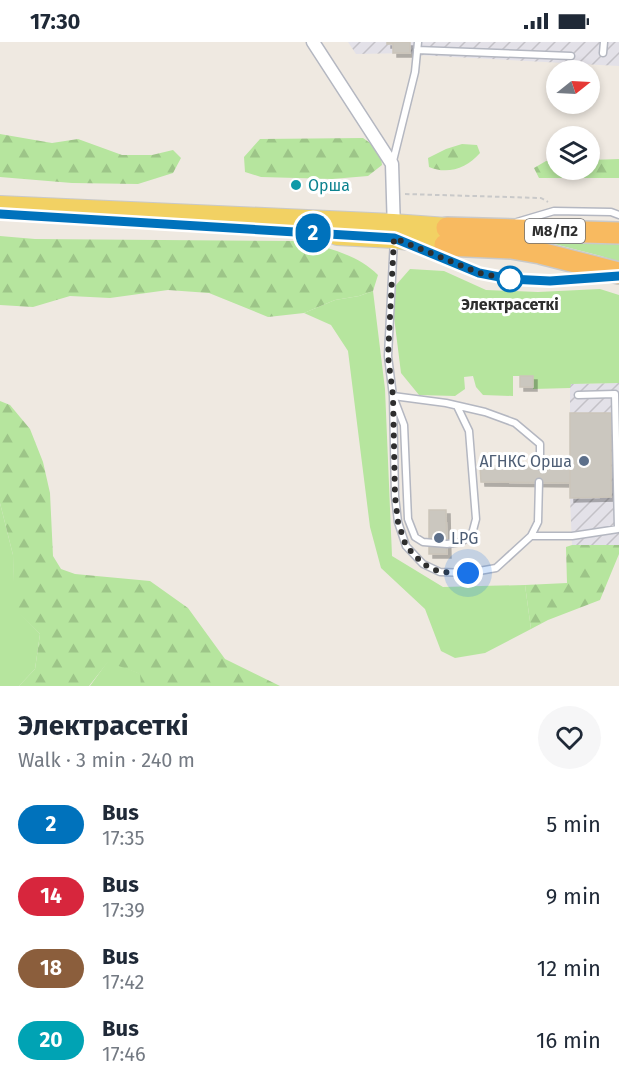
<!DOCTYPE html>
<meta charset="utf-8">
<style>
:root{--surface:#fff;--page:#f6f6f7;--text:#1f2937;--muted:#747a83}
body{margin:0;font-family:"Fira Sans",sans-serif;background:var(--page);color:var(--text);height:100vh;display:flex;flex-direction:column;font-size:22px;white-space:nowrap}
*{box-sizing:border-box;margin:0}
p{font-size:20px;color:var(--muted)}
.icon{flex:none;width:33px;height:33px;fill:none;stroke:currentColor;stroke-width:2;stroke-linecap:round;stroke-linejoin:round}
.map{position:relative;height:644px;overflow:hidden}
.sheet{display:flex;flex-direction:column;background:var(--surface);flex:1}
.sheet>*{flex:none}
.badge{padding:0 12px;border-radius:20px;font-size:21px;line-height:39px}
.needle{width:39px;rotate:72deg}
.tools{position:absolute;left:546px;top:18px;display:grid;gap:12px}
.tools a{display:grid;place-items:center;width:54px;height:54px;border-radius:50%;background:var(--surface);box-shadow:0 3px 9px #0003;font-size:30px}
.you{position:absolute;width:30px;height:30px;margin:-15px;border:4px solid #fff;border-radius:50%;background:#1a73e8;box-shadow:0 0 0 9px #1a73e833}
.map>.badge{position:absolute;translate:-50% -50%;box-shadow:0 0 0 3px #fff}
.round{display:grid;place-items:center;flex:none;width:63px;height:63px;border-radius:32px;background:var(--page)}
.head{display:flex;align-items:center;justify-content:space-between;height:102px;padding:0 18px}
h1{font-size:28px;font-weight:700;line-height:45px}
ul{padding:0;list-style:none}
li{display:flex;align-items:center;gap:18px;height:72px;padding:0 18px}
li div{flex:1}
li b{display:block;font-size:22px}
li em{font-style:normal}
li .badge{min-width:66px;font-weight:700;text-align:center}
.status{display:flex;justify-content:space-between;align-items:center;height:42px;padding:0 30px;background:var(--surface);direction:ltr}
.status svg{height:16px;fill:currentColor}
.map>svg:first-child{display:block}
.industrial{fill:url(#industrial-furrows)}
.grass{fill:#b6e59e}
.forest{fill:url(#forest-firs)}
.building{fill:#cbc7bf;stroke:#cbc5ba;stroke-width:1.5;filter:url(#shadow)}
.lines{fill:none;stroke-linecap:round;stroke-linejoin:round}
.service-casing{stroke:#b4b7c1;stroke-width:9}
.minor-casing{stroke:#b4b7c1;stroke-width:15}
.primary-casing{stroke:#c9c9c9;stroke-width:22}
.trunk-casing{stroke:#c9c9c9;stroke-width:24}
.path{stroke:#c9c9c9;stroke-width:2;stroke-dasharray:4.5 3;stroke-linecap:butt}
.service{stroke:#fff;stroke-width:6}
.minor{stroke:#fff;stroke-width:12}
.primary{stroke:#f2d163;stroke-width:20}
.trunk{stroke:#f8ba60;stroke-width:21}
.line-casing{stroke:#fff;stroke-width:14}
.line{stroke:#0072bc;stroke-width:9}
.walk{stroke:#2e2e2e;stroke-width:6;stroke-dasharray:0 10.8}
.culture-dot{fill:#0f9aa8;stroke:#fff;stroke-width:2}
.stop-dot{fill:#fff;stroke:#0072bc;stroke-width:3}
.service-dot{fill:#5c6f8a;stroke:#fff;stroke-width:2}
.labels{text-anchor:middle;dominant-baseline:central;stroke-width:6;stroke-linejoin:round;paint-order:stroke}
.shield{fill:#fff;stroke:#6d6d6d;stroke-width:1.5}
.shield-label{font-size:15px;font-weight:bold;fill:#2e2e2e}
.culture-label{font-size:16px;fill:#0d838f;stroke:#fff;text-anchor:start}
.stop-label{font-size:16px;font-weight:bold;fill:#2e2e2e;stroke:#fff}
.service-label{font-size:16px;fill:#4e5e75;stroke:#fff;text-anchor:end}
</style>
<div class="status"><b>17:30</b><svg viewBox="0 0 49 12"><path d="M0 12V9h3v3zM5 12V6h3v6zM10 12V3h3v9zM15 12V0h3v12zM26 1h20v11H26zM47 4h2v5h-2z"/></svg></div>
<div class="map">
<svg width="619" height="644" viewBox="0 0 619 644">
<defs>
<pattern id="industrial-furrows" width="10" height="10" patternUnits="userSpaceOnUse" patternTransform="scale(1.5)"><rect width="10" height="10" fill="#e3e1e8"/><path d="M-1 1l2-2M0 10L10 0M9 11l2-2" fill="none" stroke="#c3c1c7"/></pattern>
<pattern id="forest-firs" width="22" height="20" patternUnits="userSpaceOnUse" patternTransform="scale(1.5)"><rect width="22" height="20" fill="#b6e59e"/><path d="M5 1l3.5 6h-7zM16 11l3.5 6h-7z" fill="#9dc588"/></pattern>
<filter id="shadow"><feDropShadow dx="4" dy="4" stdDeviation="0" flood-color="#0004"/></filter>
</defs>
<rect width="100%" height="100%" fill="#efe9e1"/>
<!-- industrial -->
<path class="industrial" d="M348,0H619V24L417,13L410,11L356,12Z
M619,341V503H572L570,456V342Z"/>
<!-- grass -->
<path class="grass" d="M539,198L619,201V220L601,214Z
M410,227L444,229L486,248L538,250L600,247L619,253V341L571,342L570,346L533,347V334H513V354L483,353L476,345L473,334L464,335L465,347L455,354L419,353L401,331L394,275L396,243Z
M373,249L385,347L392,514L443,545L525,543L531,587L485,611L455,616L441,609L425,567L381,526L370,485L348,309L331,283L304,271L335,258L359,254Z
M0,461L13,513L15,566L40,592L35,627L19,644H0Z
M108,619L141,632V644H90Z"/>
<!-- forest -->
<path class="forest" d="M0,92L52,101L78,97L122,113H152L173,108L181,116L173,131L138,142L72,141L0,135Z
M363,96L380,108L382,123L368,134L332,137L261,135L245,130L244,115L260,97Z
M462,102L477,103L480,111C467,126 448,133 429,125L428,116L446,107Z
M619,117V136H539L534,126L546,119L556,118V128H590V118Z
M0,194L35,197L298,199C326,205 357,212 378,233L373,249L359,254L335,258L304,271L268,275L209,251L168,248L110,256L70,254L33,265L0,263Z
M0,359L10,363L30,387L43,420L50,451L53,514L61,527L75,532L150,539L188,566L225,617L280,644H141L140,632L108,620L89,644H19L35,627L40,592L14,566L13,513L0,461Z
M572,503H619V512L600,558L548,578L531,587L525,543L567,541L566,505Z"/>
<!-- building -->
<path class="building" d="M387,0H410V11H393V2H387Z
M520,334H533V345H520Z
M570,371H611V455L570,456Z
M480,424H570V441L481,440Z
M429,468H446L447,512H429Z"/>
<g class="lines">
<!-- service casing -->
<g class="service-casing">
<path id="service" d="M417,8L571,14
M603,11L604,0
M393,119L415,30L418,0
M517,180L554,169L611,170L619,173
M394,197L388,314L393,354L404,383L408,477L415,495L423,500L447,502L461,500L472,492L476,477L469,389L457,364
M424,208C442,216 461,226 480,231C519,242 560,238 600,235
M539,440L538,480L531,494L496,526L468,531L440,530L423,522L406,504L398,480L395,454L393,354L446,361L485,370L515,381L540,402V424
M531,494H572L618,487L615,352L578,353"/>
</g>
<!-- minor casing -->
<g class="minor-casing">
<path id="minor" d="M313,0L392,122L394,189"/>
</g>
<!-- primary casing -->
<g class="primary-casing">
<path id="primary" d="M0,164L393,182L447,186
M337,193L394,196L445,203"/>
</g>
<!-- trunk casing -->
<g class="trunk-casing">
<path id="trunk" d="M447,186L619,191
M445,203L511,206L540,211L619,231"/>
</g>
<!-- path -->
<path class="path" d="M405,152L541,156L548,160"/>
<!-- service -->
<use href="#service" class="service"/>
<!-- minor -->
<use href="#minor" class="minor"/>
<!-- primary -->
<use href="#primary" class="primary"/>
<!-- trunk -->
<use href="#trunk" class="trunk"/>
</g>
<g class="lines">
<!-- line casing -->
<g class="line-casing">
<path id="line" d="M0,172L394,196L479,231L510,237L550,239L619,234"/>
</g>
<!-- line -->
<use href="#line" class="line"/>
<!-- walk -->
<path class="walk" d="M468,531L440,530L423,522L406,504L398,480L395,454L393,354L388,314L394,196L479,231L510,237"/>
</g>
<!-- markers -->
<circle class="culture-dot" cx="296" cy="143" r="6"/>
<circle class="stop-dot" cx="510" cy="237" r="12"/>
<g class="service-dot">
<circle cx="584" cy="419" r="6"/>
<circle cx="439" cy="496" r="6"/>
</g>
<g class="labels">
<!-- shield labels -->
<rect class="shield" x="525" y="177" width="60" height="24" rx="4.5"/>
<g class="shield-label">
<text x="555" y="189">М8/П2</text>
</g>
<!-- culture labels -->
<g class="culture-label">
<text x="308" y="143">Орша</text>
</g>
<!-- stop labels -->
<g class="stop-label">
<text x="510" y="262">Электрасеткі</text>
</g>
<!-- service labels -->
<g class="service-label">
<text x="572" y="419">АГНКС Орша</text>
<text x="451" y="496" text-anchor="start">LPG</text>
</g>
</g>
</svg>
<div class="tools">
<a><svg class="needle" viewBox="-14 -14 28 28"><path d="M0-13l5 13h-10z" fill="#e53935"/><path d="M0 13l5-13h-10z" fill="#747a83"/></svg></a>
<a><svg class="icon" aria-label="layers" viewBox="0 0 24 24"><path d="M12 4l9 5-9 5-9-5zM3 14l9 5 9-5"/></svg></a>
</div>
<div class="you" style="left:468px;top:531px"></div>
<b class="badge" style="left:313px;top:191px;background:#0072bc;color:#fff">2</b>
</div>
<section class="sheet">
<div class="head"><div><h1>Электрасеткі</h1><p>Walk · 3 min · 240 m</p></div><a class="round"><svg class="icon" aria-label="heart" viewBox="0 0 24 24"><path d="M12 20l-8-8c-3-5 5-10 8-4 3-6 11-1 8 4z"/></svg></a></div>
<ul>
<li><span class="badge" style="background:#0072bc;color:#fff">2</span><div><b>Bus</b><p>17:35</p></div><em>5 min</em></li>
<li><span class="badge" style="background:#d7263d;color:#fff">14</span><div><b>Bus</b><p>17:39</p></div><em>9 min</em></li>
<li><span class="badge" style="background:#8b5e3c;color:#fff">18</span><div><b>Bus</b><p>17:42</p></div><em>12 min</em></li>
<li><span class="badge" style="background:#00a3b4;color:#fff">20</span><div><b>Bus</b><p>17:46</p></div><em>16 min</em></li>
</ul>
</section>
